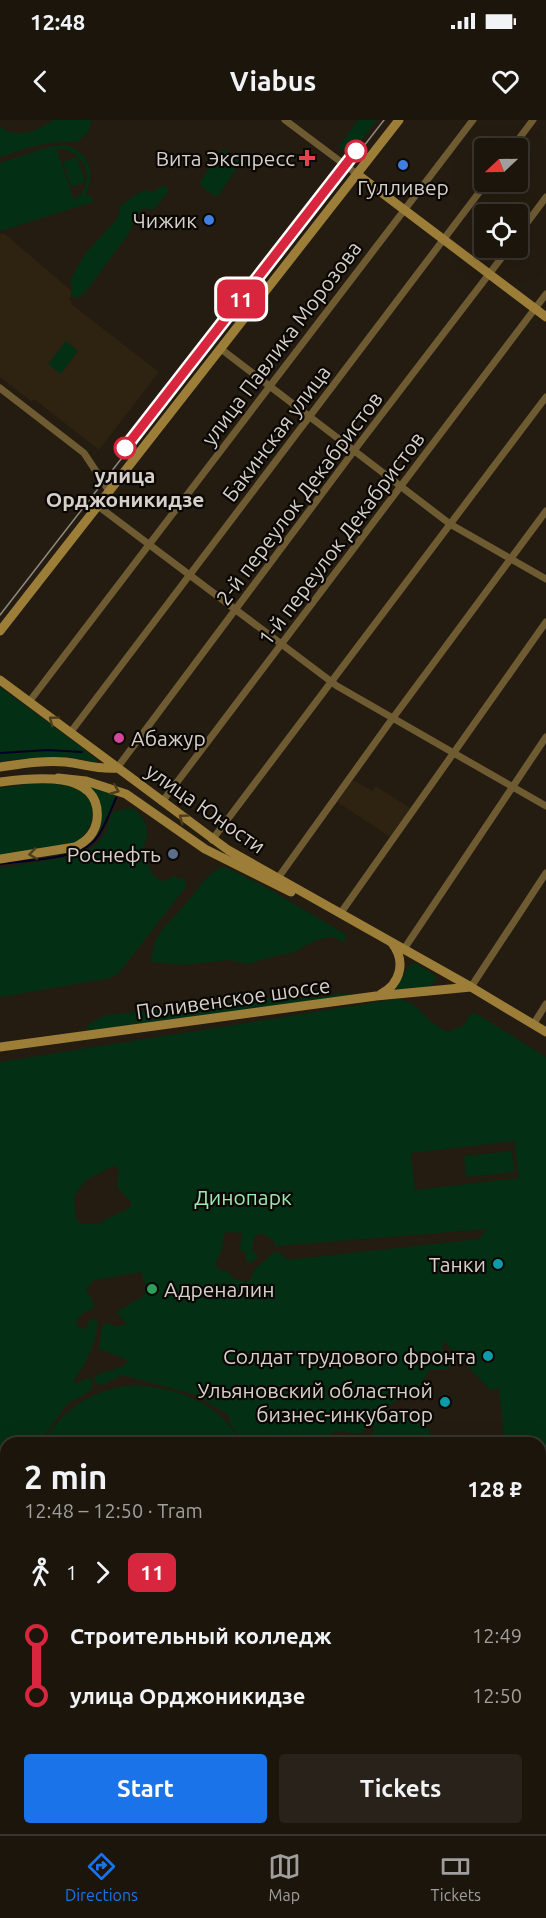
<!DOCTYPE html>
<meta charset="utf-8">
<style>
:root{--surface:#1b150c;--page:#28221a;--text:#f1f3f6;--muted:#a09f9d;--line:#39342d;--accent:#1a73e8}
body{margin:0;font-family:Ubuntu,sans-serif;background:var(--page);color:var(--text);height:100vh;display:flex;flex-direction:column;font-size:22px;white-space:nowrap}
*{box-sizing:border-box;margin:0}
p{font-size:20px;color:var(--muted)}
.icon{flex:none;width:33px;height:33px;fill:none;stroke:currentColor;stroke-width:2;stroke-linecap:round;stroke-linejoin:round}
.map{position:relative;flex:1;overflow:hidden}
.drawer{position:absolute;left:0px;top:1317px;width:546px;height:398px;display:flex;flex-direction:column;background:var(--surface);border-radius:18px 18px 0 0;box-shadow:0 6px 24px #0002,0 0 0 2px var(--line)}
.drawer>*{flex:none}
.badge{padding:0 12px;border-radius:9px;font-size:21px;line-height:39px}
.needle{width:39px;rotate:248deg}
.fabs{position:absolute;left:474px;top:18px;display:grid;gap:12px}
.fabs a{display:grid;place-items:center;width:54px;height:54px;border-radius:6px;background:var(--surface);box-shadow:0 6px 24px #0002,0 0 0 2px var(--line);font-size:30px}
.map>.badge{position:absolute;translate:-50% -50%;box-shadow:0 0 0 3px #fff}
.legs{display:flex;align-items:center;gap:9px;height:66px;padding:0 24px;font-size:20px}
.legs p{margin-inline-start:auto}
.overview{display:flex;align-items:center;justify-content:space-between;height:102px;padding:0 24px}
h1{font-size:33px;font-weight:600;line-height:45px}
.button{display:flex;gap:12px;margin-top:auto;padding:12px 24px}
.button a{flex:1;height:69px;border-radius:6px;background:var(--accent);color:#fff;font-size:24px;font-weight:600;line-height:69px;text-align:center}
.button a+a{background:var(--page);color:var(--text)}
ul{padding:0 24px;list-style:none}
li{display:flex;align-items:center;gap:21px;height:60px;font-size:22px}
li i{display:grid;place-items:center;width:9px;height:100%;margin:0 8px;background:currentColor}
li i::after{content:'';width:15px;height:15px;margin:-8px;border:4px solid;border-radius:50%;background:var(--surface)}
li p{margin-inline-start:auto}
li:first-child i{background:linear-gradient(#0000 50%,currentColor 0)}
li:last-child i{background:linear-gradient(currentColor 50%,#0000 0)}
.status{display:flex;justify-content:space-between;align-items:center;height:42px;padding:0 30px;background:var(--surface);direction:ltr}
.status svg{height:16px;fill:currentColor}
header{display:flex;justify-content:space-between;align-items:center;height:78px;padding:0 24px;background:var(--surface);font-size:27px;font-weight:600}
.tab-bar{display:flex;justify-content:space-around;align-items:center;height:84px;border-top:2px solid var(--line);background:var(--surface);font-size:16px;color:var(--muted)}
.tab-bar a{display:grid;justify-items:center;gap:3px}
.tab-bar .active{color:var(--accent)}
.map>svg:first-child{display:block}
.built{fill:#2e2211}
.green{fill:#033015;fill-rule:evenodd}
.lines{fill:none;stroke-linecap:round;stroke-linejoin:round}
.stream{stroke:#000125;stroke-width:2}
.street{stroke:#6e5b32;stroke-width:7}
.secondary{stroke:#9c7e38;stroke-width:9}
.primary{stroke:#c0993a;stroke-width:10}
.tram{stroke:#908980;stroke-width:1.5}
.oneway{stroke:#4c3d1b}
.line-1-casing{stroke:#fff;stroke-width:14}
.line-1{stroke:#d7263d;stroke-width:9}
.stop-1-dot{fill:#fff;stroke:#d7263d;stroke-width:3}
.health-dot{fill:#e0444e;stroke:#0a0704;stroke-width:2}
.shop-dot{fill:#3f7fe0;stroke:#0a0704;stroke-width:2}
.hotel-dot{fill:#d1479c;stroke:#0a0704;stroke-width:2}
.service-dot{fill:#5c6f8a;stroke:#0a0704;stroke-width:2}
.culture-dot{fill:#0f9aa8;stroke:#0a0704;stroke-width:2}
.leisure-dot{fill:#2e9e5b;stroke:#0a0704;stroke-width:2}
.labels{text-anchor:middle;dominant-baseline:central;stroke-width:4.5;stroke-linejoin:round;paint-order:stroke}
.poi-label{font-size:21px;fill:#d6d0c9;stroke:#0a0704;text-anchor:end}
.street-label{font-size:21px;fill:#d6d0c9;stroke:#0a0704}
.stop-label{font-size:21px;font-weight:bold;fill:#d6d0c9;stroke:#0a0704}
.park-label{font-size:21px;fill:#9be9af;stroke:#0a0704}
</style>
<div class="status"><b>12:48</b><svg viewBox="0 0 49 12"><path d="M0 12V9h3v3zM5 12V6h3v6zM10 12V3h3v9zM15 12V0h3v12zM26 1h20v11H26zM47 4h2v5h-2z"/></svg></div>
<header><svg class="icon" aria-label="back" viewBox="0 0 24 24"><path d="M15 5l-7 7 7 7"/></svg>Viabus<svg class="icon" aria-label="heart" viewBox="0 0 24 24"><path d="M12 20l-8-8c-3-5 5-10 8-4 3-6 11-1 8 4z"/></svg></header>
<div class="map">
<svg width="546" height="1714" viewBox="0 0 546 1714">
<rect width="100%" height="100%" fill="#241c10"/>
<!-- built -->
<path class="built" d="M0,114H5L74,173L69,179L72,182L71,184L159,252L99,330L34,279L32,282L0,257Z
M353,660L372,671L376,666L410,688L390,717L337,682Z"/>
<!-- green -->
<path class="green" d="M53,0H92L88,13L77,22C51,19 25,29 0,37V7C16,19 39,11 53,0Z
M358,0H377L361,21L349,33L339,29L340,25Z
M63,25C89,29 98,56 84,76L91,75L93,82L0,111V43L52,26ZM63,29C88,34 96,66 74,80L57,30Z
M225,30L239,39L240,43L219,75L214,76L202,67L200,62L221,31Z
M77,37L85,62L71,67L63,42Z
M166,66L169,71L153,90L143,88L136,97L129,113L85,173L77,178L71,176V158L86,133L115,101L119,95L120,86L143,70L154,72L159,67Z
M66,221L78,231L61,254L48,244Z
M0,567L84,629L82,633L85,631L97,639L96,642L66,637H43L0,641V633L16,632H0Z
M28,664C43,664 60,662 74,668C100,678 97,711 74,723C61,729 17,732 0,735V668Z
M88,666L115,674C115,683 109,692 105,700C89,737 67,733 31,738L69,731L98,710Z
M133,688C147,700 151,712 143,729C148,743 154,772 174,756L180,759L185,758L186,767L119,853L111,858L0,877V748L80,735L97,724L106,712L111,694L115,691Z
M221,747L227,748L269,769L345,814L346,819L343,822L334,817H328L312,822L293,833L278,835L248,844L229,840L183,845L152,842C152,836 153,825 156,819C163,806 174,798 183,787C194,775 206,754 221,747Z
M416,843L436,856L435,862C426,871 408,870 395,872L408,846Z
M349,873L351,875L256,890L91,910L87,908L89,904L106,895L298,875L299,879Z
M397,879C413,881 419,890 430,901C435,905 442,909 448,912L464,905L471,893L477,894L546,937V1331L540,1337V1323H505L499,1268L490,1270L444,1221L442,1229L454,1243L448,1249H430L416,1272L396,1281L384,1289V1304L400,1291L409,1292L430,1310L432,1323H363L374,1312L373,1303L367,1304L363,1313C351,1316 343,1308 332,1313L331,1320L342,1323H258L252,1319L250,1323H243L229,1302L230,1298L226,1293L193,1274L122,1255L102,1265L95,1263L94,1257C104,1250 119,1251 128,1242L125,1239L99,1229L102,1206L108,1203L116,1207L127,1204L116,1192L144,1176L146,1166L141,1152L94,1160L86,1170L92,1179L94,1188L83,1193L76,1201L79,1208L85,1209L91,1199L98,1201C96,1225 86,1242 73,1262L78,1263L90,1257L92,1262V1269L84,1275L68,1283L39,1323H6V1369L0,1377V942ZM514,1021L519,1058L415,1070L411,1033ZM113,1046L119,1049L117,1067L131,1082V1086C122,1094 109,1095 100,1104H81L76,1098L74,1077L85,1061ZM487,1109L479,1119L288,1140L281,1134L274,1132L254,1150L252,1157L247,1162L236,1160L226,1151H222L216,1146C216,1139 219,1137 221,1132C224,1124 221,1118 226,1112L242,1113L240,1130L246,1133V1141L251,1143L257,1138V1134L252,1130L254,1118L260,1113L272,1119L276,1126Z
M512,1031L514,1052L466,1057L464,1036Z
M134,1265C178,1268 219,1282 241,1323H42C66,1287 91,1270 134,1265Z
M6,1417V1708L42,1709L38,1714H0V1426Z
M82,1709H166L161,1714H75Z"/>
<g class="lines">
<!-- stream -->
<path class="stream" d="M0,633L48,630L82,632
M0,744C26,740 78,740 95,720C105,709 110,691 116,678"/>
<!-- street -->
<path class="street" d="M285,0L357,54
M512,28L533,0
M518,115L546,77
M221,229L450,404L546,459
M0,268L84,333L109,371
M98,386L337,566L546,686
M29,582L473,0
M70,613L487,62
M117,648L359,324L509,128
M162,682L546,174
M212,720L546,277
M278,758L387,606L546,391
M340,794L546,502
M404,829L546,617
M471,867L546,753
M533,905L546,884
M540,1342L546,1337
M225,1708L232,1714
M163,1714L169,1708"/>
<!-- secondary -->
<path class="secondary" d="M357,54L546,197
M0,511L399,0
M0,560L228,730L471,867L546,912
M0,647C21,644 44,640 66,642C83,644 99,650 117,648
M58,658L86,661L126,674L205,729L291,772
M0,662C30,658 103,648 97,700C95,713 86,722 75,727L0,739
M381,874C401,863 406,841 392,823
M0,927L376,876L471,867"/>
<!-- primary -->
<path class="primary" d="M542,1714L546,1692"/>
<!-- tram -->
<path class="tram" d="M0,495L384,0
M540,1654L546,1625
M528,1714L529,1708"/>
</g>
<!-- one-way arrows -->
<defs><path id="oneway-chevron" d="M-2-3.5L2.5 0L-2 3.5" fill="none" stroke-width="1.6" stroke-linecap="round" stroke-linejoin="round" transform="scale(1.5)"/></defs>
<g class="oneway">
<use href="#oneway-chevron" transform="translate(53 600) rotate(-143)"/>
<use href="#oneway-chevron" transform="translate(115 670) rotate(22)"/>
<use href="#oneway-chevron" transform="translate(183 698) rotate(-143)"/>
<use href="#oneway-chevron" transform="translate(33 734) rotate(172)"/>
</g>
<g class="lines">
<!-- line-1 casing -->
<g class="line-1-casing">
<path id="line-1" d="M125,328L356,31"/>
</g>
<!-- line-1 -->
<use href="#line-1" class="line-1"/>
</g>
<!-- markers -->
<g class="stop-1-dot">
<circle cx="356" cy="31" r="10"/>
<circle cx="125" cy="328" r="10"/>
</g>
<path class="health-dot" d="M304 29h6v6h6v6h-6v6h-6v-6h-6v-6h6z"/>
<g class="shop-dot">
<circle cx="403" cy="45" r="6"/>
<circle cx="209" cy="100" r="6"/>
</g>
<circle class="hotel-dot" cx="119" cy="618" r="6"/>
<circle class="service-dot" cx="173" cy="734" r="6"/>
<g class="culture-dot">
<circle cx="498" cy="1144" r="6"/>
<circle cx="488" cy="1236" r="6"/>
<circle cx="445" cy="1282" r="6"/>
</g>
<circle class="leisure-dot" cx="152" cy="1169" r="6"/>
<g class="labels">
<!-- poi labels -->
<g class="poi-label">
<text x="295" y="38">Вита Экспресс</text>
<text x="403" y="67" text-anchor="middle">Гулливер</text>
<text x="197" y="100">Чижик</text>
<text x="131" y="618" text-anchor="start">Абажур</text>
<text x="161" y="734">Роснефть</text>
<text x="486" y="1144">Танки</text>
<text x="164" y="1169" text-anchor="start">Адреналин</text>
<text x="476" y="1236">Солдат трудового фронта</text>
<text x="433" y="1270">Ульяновский областной<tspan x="433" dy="24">бизнес-инкубатор</tspan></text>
</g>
<!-- street labels -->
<g class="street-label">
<text transform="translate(281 223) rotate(-53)">улица Павлика Морозова</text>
<text transform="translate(276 313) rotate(-53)">Бакинская улица</text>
<text transform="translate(299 378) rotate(-53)">2-й переулок Декабристов</text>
<text transform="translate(341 418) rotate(-53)">1-й переулок Декабристов</text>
<text transform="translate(206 688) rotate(35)">улица Юности</text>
<text transform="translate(233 878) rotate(-8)">Поливенское шоссе</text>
</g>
<!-- stop labels -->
<g class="stop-label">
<text x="125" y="355">улица<tspan x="125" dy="24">Орджоникидзе</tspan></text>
</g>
<!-- park labels -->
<g class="park-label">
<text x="243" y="1077">Динопарк</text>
</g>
</g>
</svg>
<div class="fabs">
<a><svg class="needle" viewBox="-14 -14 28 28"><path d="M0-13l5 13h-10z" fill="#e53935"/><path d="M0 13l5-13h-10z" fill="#a09f9d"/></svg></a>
<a><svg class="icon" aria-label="locate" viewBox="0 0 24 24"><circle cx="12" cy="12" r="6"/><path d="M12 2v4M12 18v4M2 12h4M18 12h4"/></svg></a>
</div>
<b class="badge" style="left:241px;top:179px;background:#d7263d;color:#fff">11</b>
<section class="drawer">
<div class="overview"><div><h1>2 min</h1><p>12:48 – 12:50 · Tram</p></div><b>128 ₽</b></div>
<div class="legs"><svg class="icon" aria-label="walk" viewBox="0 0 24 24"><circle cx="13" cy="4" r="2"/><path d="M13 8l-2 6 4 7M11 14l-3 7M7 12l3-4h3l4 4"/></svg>1<svg class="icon" aria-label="forward" viewBox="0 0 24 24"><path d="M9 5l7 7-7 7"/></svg><b class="badge" style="background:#d7263d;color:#fff">11</b></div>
<ul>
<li><i style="color:#d7263d"></i><b>Строительный колледж</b><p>12:49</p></li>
<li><i style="color:#d7263d"></i><b>улица Орджоникидзе</b><p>12:50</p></li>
</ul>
<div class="button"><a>Start</a><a>Tickets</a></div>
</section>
</div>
<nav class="tab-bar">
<a class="active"><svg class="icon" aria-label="directions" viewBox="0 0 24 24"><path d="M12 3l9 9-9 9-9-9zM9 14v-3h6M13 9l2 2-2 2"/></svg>Directions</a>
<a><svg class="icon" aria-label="map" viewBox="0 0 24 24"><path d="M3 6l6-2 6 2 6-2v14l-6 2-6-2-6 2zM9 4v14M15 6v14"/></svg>Map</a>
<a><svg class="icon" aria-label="tickets" viewBox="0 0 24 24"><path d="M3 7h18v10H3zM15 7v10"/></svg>Tickets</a>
</nav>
